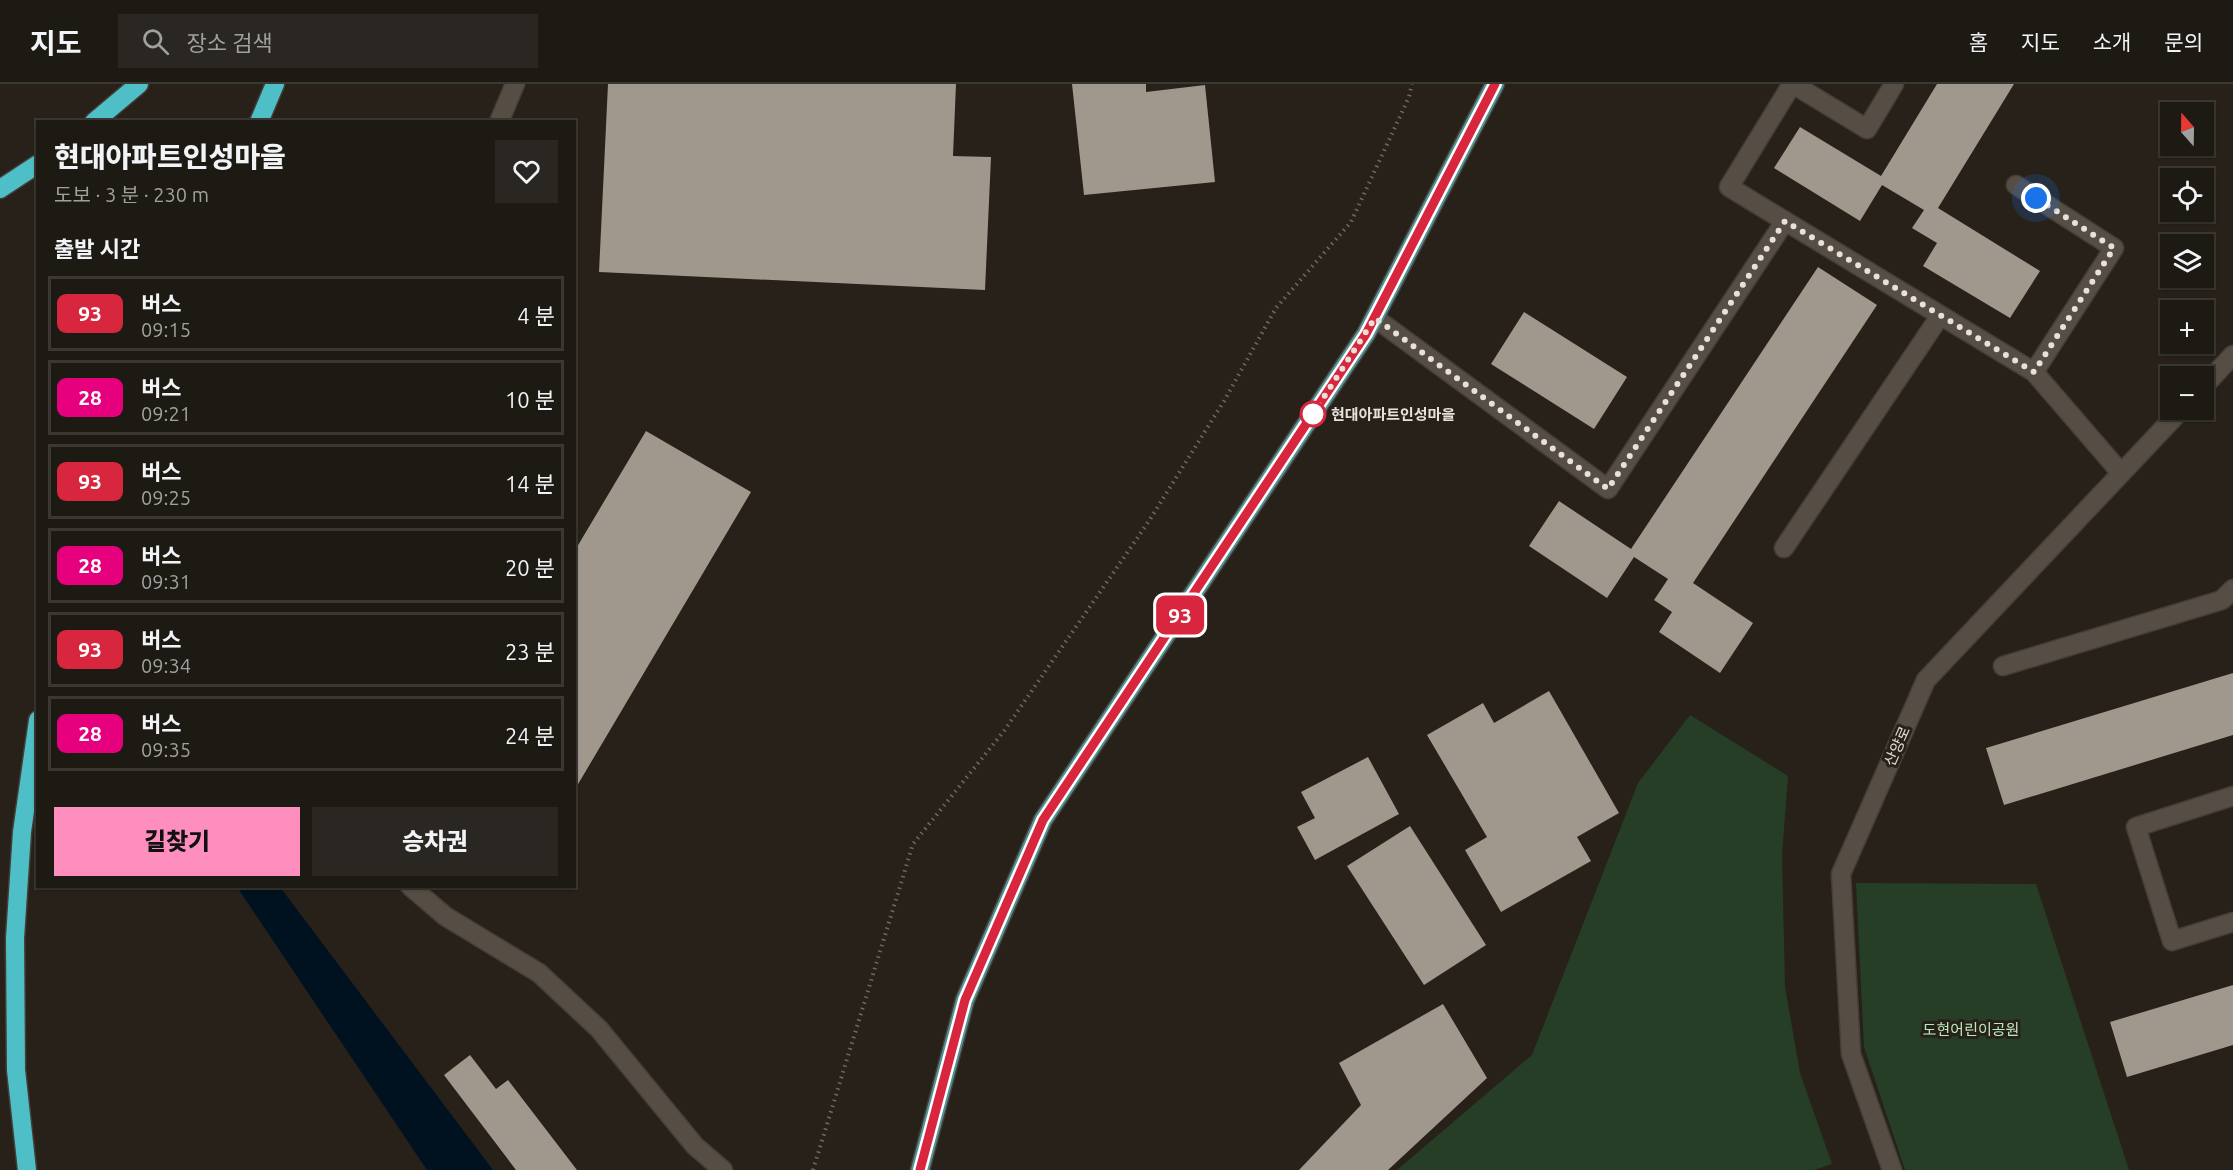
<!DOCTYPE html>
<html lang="ko">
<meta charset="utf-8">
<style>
:root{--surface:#1d1913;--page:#2a2621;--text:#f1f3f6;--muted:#a0a0a0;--line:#3b3833;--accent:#fe8ebe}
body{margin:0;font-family:Ubuntu,"Noto Sans KR",sans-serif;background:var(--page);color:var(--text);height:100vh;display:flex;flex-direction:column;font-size:22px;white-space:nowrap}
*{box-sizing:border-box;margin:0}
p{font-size:20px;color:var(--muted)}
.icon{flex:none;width:33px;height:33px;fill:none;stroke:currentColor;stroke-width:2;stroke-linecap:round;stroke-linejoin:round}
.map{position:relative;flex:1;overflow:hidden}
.panel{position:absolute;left:36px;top:36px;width:540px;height:768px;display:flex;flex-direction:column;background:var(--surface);border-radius:0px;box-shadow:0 2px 4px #0004,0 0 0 2px var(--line)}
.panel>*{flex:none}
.badge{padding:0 12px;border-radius:9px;font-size:21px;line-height:39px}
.needle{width:39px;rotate:340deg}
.controls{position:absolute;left:2160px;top:18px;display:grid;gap:12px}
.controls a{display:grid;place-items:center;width:54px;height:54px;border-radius:0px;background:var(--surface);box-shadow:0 2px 4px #0004,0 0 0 2px var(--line);font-size:30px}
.you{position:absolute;width:30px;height:30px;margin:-15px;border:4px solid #fff;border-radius:50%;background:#1a73e8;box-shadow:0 0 0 9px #1a73e833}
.map>.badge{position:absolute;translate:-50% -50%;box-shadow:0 0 0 3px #fff}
h2{padding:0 18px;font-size:22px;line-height:54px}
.round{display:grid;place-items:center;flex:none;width:63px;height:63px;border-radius:0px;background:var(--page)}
.headline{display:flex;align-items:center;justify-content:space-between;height:102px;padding:0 18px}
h1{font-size:28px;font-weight:800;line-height:45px}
.button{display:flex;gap:12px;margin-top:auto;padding:12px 18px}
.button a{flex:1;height:69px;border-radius:0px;background:var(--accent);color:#111;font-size:24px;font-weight:800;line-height:69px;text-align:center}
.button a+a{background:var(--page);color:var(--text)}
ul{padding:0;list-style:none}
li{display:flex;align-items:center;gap:18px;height:75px;margin:0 12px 9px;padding:0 6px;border:3px solid var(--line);border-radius:0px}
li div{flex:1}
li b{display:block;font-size:22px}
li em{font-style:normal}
li .badge{min-width:66px;font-weight:700;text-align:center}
header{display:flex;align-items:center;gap:36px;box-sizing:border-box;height:84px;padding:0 30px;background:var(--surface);border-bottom:2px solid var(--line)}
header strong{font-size:28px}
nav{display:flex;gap:33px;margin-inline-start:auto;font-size:21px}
.search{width:420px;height:54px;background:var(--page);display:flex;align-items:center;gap:15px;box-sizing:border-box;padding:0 21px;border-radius:0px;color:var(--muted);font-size:22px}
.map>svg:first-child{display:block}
.green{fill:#263e26}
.water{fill:#00121f}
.building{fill:#a0978d}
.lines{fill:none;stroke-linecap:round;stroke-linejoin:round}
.minor-casing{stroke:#433e38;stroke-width:21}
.major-casing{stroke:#433e38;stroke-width:21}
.highway-casing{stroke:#433e38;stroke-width:21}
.path{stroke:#6e6962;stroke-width:4;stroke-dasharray:1.5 4.5;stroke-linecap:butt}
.minor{stroke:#564e45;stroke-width:18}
.major{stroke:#519292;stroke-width:18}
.highway{stroke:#4ebfc6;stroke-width:18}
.line-casing{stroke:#fff;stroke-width:14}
.line{stroke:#d7263d;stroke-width:9}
.walk{stroke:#e5e1db;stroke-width:6;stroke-dasharray:0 10.8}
.stop-dot{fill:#fff;stroke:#d7263d;stroke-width:3}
.labels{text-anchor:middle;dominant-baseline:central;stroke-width:6;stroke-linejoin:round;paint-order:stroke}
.stop-label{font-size:15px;font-weight:bold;fill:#e5e1db;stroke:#272119;text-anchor:start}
.street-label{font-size:15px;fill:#e5e1db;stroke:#272119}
.park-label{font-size:15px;fill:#bae9ba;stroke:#272119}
</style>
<header>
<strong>지도</strong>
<div class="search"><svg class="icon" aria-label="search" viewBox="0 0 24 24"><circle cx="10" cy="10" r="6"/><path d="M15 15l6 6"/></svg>장소 검색</div>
<nav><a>홈</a><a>지도</a><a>소개</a><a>문의</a></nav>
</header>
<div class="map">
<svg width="2233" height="1086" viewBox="0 0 2233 1086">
<rect width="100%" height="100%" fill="#272119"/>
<!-- green -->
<path class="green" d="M1690,631L1788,692L1782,771L1785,903L1800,989L1832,1080L1814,1086H1397L1532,971L1638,699Z
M1856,799L2036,800L2129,1086H1905L1864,963Z"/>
<!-- water -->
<path class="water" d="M237,803H280L493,1086H427Z"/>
<!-- building -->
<path class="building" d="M608,0H956L953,72L991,73L985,206L599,188Z
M1072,0H1146V8L1205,1L1215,98L1084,111Z
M1937,0H2014L1938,124L2040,187L2010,234L1923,182L1937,159L1912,144L1924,126L1882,101L1860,137L1774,84L1800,43L1881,92Z
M1818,183L1877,221L1693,499L1753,539L1720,589L1659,548L1672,528L1654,516L1668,495L1634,473L1607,514L1529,462L1559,417L1631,465Z
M1524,228L1627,293L1594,345L1491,280Z
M646,347L751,408L574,707V468Z
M2233,589V651L2004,721L1986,664Z
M1549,607L1619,729L1577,753L1591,777L1501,828L1465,766L1487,753L1427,651L1483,619L1494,639Z
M1368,673L1399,730L1315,776L1297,743L1315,734L1301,708Z
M1410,742L1486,861L1424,901L1347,782Z
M2233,901V961L2127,993L2110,938Z
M1443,920L1487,994L1388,1086H1299L1361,1021L1339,979Z
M470,971L496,1005L508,996L577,1086H516L444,991Z"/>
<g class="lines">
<!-- minor casing -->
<g class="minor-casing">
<path id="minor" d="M1793,0L1867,45L1894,0
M499,38L515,0
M2016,101L2114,164L2034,288
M1785,137L1729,103L1792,0
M1375,234L1608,405L1785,137L2034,288L2121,389
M2204,302L2233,271
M1784,464L1940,232
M2003,582L2222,516L2233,505
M2233,712L2136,743L2172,857L2233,838
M410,802L445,832L539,889L599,945L695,1062L723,1086
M1892,1086L1851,970L1841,790L1926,596L2181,326"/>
</g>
<!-- major casing -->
<g class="major-casing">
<path id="major" d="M920,1086L965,916L1043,736L1366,250L1495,0"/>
</g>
<!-- highway casing -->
<g class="highway-casing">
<path id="highway" d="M94,38L139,0
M259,38L275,0
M0,105L38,80
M27,1086L16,986L15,854L22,748L38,636"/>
</g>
<!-- path -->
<path class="path" d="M813,1086L913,760L1004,647L1149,437L1224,317L1276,224L1351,138L1409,13L1412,0"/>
<!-- minor -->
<use href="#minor" class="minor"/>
<!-- major -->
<use href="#major" class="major"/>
<!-- highway -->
<use href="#highway" class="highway"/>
</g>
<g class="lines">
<!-- line casing -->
<g class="line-casing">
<path id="line" d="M920,1086L965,916L1043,736L1366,250L1495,0"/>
</g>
<!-- line -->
<use href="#line" class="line"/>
<!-- walk -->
<path class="walk" d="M1313,330L1375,234L1608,405L1785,137L2034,288L2114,164L2036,114"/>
</g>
<!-- markers -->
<circle class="stop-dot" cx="1313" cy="330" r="12"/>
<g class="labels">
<!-- stop labels -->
<g class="stop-label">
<text x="1331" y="330">현대아파트인성마을</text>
</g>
<!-- street labels -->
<g class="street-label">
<text transform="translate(1897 662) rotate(-66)">산양로</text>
</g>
<!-- park labels -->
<g class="park-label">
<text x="1971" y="945">도현어린이공원</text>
</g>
</g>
</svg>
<div class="controls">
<a><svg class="needle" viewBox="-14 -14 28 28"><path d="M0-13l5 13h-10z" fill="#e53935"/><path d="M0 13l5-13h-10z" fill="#a0a0a0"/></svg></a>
<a><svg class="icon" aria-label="locate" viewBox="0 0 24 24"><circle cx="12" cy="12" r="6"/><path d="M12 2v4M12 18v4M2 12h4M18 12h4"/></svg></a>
<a><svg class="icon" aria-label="layers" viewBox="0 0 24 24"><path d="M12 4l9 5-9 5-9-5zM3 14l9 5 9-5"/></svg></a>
<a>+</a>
<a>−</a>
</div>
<div class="you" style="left:2036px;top:114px"></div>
<b class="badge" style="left:1180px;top:531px;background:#d7263d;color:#fff">93</b>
<section class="panel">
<div class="headline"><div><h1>현대아파트인성마을</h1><p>도보 · 3 분 · 230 m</p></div><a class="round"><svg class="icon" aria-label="heart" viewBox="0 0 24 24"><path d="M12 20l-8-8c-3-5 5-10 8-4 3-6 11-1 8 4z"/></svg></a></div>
<h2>출발 시간</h2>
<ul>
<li><span class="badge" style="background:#d7263d;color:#fff">93</span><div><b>버스</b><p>09:15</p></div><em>4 분</em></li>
<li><span class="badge" style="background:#e6007e;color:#fff">28</span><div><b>버스</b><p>09:21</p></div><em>10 분</em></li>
<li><span class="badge" style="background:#d7263d;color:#fff">93</span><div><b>버스</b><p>09:25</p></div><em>14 분</em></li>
<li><span class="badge" style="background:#e6007e;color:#fff">28</span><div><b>버스</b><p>09:31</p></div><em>20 분</em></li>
<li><span class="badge" style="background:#d7263d;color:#fff">93</span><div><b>버스</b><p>09:34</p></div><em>23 분</em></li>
<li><span class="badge" style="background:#e6007e;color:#fff">28</span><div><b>버스</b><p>09:35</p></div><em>24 분</em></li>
</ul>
<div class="button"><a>길찾기</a><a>승차권</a></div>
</section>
</div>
